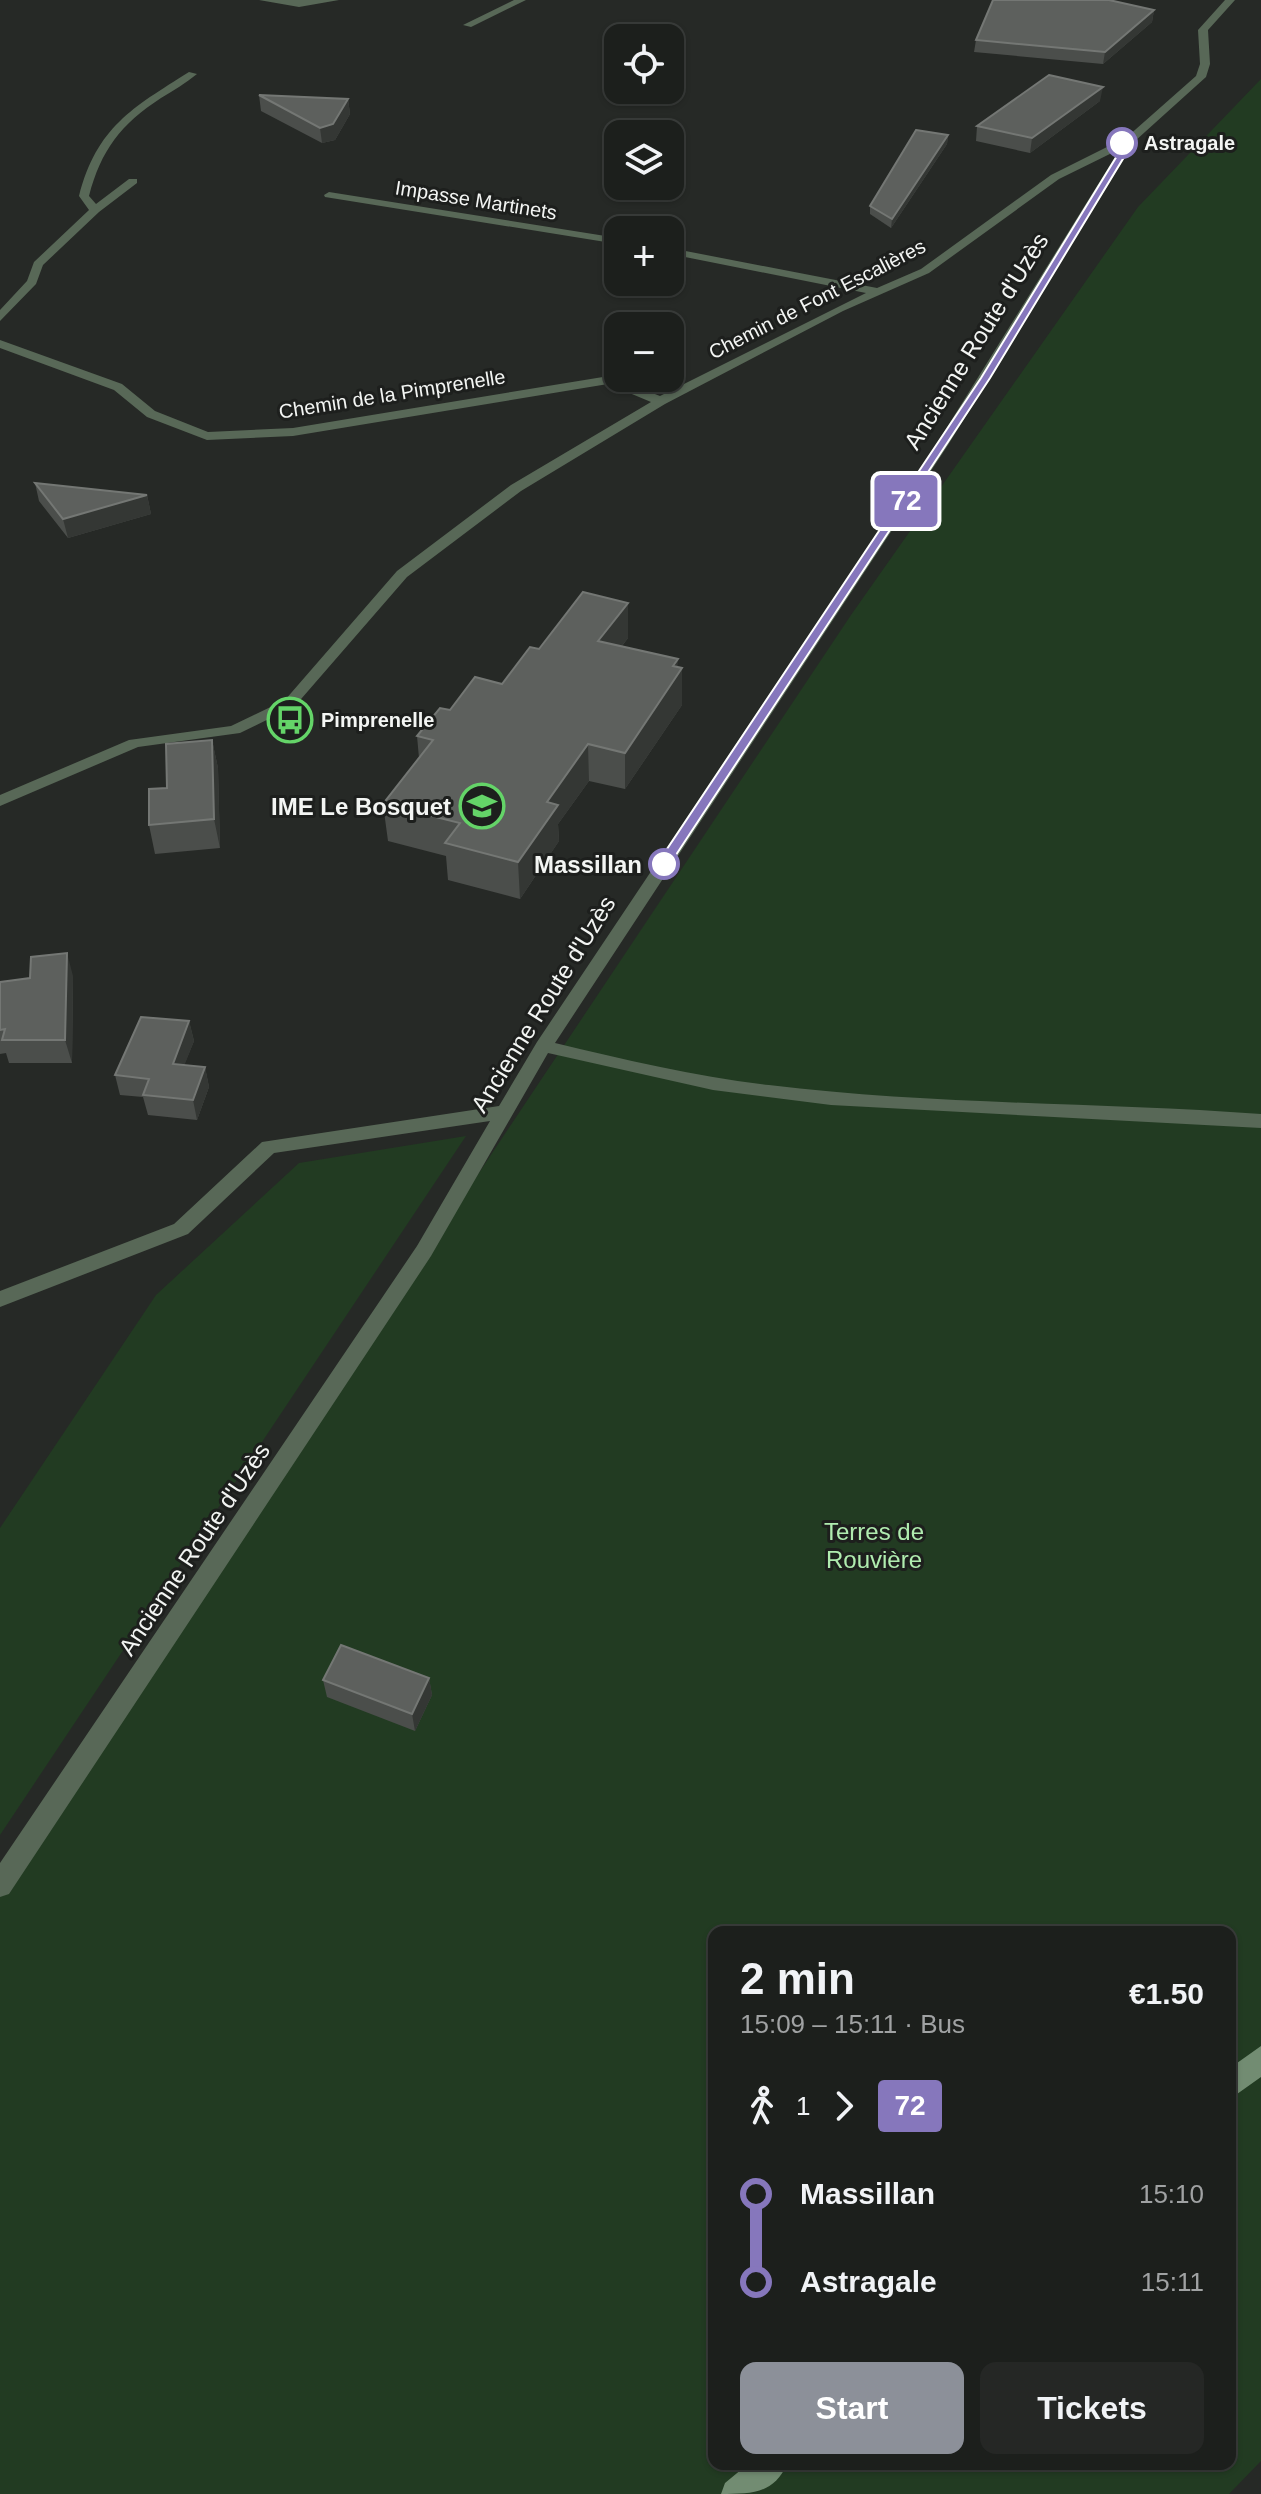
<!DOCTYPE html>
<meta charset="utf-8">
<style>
:root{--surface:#1c1f1c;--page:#252725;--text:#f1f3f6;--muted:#a0a2a3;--line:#3a3d3b;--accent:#8c9099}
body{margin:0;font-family:Helvetica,sans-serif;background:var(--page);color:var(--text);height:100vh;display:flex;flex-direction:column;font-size:30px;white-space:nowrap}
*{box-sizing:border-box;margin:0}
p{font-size:26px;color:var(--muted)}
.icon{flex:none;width:44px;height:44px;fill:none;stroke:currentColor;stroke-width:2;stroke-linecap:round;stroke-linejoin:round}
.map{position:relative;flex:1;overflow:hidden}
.sheet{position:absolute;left:708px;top:1926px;width:528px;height:544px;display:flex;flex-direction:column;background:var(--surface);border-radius:16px;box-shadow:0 2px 6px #0004,0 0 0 2px var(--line)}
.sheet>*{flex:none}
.badge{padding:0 16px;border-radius:6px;font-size:28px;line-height:52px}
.buttons{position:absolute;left:604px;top:24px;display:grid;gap:16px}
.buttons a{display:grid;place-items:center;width:80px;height:80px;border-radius:16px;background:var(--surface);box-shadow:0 2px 6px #0004,0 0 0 2px var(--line);font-size:40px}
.map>.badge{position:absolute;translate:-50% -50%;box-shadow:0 0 0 4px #fff}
.legs{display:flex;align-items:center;gap:12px;height:88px;padding:0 32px;font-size:26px}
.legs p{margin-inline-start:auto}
.head{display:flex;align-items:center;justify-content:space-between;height:136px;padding:0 32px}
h1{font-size:44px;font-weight:700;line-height:60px}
.button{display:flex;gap:16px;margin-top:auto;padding:16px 32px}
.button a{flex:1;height:92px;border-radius:16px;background:var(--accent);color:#fff;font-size:32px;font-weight:700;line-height:92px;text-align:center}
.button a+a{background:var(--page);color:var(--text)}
ul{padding:0 32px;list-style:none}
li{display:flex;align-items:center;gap:28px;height:88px;font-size:30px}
li i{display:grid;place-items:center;width:12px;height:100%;margin:0 10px;background:currentColor}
li i::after{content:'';width:20px;height:20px;margin:-10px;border:6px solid;border-radius:50%;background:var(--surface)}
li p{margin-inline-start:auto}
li:first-child i{background:linear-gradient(#0000 50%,currentColor 0)}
li:last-child i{background:linear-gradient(currentColor 50%,#0000 0)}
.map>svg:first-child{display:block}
.green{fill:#223b22;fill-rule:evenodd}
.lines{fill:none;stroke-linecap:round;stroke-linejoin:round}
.minor{fill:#586857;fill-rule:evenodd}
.secondary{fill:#728c72;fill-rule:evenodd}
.wall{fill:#4b4e4b}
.shaded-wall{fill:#343734}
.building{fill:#5d605d;stroke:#747774;stroke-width:2}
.line-1{fill:#8677bc;stroke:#fff;stroke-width:2}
.stop-1-dot{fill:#fff;stroke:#8677bc;stroke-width:4}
.labels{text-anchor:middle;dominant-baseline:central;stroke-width:6;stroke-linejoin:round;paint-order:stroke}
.far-stop-label{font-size:20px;font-weight:bold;fill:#f3f5f3;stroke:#1d1f1d;text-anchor:start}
.far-street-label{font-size:20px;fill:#f3f5f3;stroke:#1d1f1d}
.far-poi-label{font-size:20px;font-weight:bold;fill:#f3f5f3;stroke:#1d1f1d;text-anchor:start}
.street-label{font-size:24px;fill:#f3f5f3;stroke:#1d1f1d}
.poi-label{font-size:24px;font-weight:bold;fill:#f3f5f3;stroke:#1d1f1d;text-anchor:end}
.stop-label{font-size:24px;font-weight:bold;fill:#f3f5f3;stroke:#1d1f1d;text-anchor:end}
.park-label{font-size:24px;fill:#b0ecaf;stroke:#1d1f1d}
</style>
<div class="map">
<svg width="1261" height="2494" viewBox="0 0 1261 2494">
<rect width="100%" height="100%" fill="#262926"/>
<!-- green -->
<path class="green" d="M1261,79V2461L1229,2494H0V1891L851,615L1138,207ZM714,1932H1230V2464H714Z
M466,1136L0,1835V1528L156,1295L299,1163Z"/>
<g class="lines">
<!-- minor -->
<path class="minor" d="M259,0H339L299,7Z
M514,0H526L471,27L463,25Z
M1225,0H1235L1208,30L1210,64L1206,77L1135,141L948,445L555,1043C626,1060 697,1077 769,1085C932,1105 1097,1102 1261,1114V1128L831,1105L713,1090L548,1053L431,1256L9,1894L0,1897V1863L417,1246L490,1121L274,1153L188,1234L0,1307V1291L174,1224L262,1142L499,1106L537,1042L936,445L1120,149L1059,179L929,273L843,311L665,404L521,491L407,577L295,706L240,733L138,747L0,806V795L129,740L231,726L285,700L397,571L511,485L651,402L608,384L293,436L207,440L147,417L114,390L0,348V340L122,384L155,411L208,432L293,428L609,376L660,396L866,293L670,254V248L877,288L921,269L1051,175L1127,137L1196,76L1200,64L1198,30Z
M189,72L197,74C186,83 173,91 161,98C121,124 101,150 89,196L96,204L129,179H137V183L99,212L43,265L36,284L0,321V310L27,281L34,262L89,210L79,196C97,127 132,108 189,72Z
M329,192L618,238V244L325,197L324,195Z"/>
<!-- secondary -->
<path class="secondary" d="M1261,2046V2077L1230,2099V2068Z
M748,2464H787C774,2494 751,2494 721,2494L725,2483Z"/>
</g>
<!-- wall -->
<path class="wall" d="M1154,10L1152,22L1103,64L974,52L976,40Z
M259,95L348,99L350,114L335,140L322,143L261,111Z
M1100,101L1030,153L976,141L977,126Z
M948,135L947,144L891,228L870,214V206Z
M35,483L147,495L151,514L68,538L39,501Z
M628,638L622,646L678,667L682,705L625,789L589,781L558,824L559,841L520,899L448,880L446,856L388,841L383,804L419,758L417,736L450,710L502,684L539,649Z
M212,740L218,768L220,848L155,854L149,825L167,788Z
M73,976L72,1063H9L6,1053L0,1054V982Z
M189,1021L194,1041L184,1065L205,1067L209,1087L197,1120L148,1115L143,1097L120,1095L115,1075Z
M429,1678L432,1695L415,1731L327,1697L323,1680Z"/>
<!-- shaded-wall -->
<path class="shaded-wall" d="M1154,10L1152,22L1103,64L1105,52Z
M1103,87L1100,101L1030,153L1032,138Z
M348,99L350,114L335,140L322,143L320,128Z
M948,135L947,144L891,228L892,219Z
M147,495L151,514L68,538L63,519Z
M628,603V638L598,676V641Z
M678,659L677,676L682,668V705L625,789V753Z
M212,740L218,768L220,848L214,819Z
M588,744L589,781L558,824L559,841L520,899L518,862L547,802Z
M67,953L73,976L72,1063L65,1040Z
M189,1021L194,1041L177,1084L173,1064Z
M205,1067L209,1087L197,1120L193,1100Z
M429,1678L432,1695L415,1731L412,1714Z"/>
<!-- building -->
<path class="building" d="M993,0H1109L1154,10L1105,52L976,40Z
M1049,75L1103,87L1032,138L977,126Z
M259,95L348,99L333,124L320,128Z
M916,130L948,135L892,219L870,206Z
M35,483L147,495L63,519Z
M583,592L628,603L598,641L678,659L673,666L682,668L625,753L588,744L547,802L558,805L518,862L445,843L460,823L383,804L433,740L417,736L440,708L450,710L475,677L502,684L530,647L539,649Z
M212,740L214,819L149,825V789L167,788L166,744Z
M67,953L65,1040H2L5,1029L0,1030V982L30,978L31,957Z
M141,1017L189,1021L173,1064L205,1067L193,1100L143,1095L149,1079L115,1075Z
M341,1645L429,1678L412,1714L323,1680Z"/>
<!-- line-1 -->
<path class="line-1" d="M1128,137L1135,139L990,378L668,867H659L657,864L981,378L1123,146L1118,143Z"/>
<!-- icons -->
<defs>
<g id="bus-ring" transform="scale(2.3)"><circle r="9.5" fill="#1d1f1d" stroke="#64d468" stroke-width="1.5"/><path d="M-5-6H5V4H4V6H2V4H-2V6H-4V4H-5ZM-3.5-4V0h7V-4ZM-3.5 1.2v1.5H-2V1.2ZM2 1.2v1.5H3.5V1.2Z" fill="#64d468"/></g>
<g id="school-ring" transform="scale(2.3)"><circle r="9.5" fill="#1d1f1d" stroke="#64d468" stroke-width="1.5"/><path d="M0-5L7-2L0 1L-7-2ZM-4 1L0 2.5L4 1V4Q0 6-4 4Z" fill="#64d468"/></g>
</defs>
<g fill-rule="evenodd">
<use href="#bus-ring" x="290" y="720"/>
<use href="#school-ring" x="482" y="806"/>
</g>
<!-- markers -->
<g class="stop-1-dot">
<circle cx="1122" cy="143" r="14"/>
<circle cx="664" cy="864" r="14"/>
</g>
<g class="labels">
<!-- far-stop labels -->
<g class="far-stop-label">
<text x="1144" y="143">Astragale</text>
</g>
<!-- far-street labels -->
<g class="far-street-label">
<text transform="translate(476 200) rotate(9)">Impasse Martinets</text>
<text transform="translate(817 299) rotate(-27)">Chemin de Font Escalières</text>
<text transform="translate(392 394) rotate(-9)">Chemin de la Pimprenelle</text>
</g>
<!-- far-poi labels -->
<g class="far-poi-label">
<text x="321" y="720">Pimprenelle</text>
</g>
<!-- street labels -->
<g class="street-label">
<text transform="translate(976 341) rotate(-58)">Ancienne Route d'Uzès</text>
<text transform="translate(543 1004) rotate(-58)">Ancienne Route d'Uzès</text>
<text transform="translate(194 1549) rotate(-56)">Ancienne Route d'Uzès</text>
</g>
<!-- poi labels -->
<g class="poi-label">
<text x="451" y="806">IME Le Bosquet</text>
</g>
<!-- stop labels -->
<g class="stop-label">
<text x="642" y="864">Massillan</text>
</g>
<!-- park labels -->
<g class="park-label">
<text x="874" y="1531">Terres de<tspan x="874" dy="28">Rouvière</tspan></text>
</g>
</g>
</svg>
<div class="buttons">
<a><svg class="icon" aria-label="locate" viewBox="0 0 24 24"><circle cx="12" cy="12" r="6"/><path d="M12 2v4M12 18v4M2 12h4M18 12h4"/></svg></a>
<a><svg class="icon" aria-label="layers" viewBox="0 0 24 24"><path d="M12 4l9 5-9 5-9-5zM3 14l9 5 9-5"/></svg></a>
<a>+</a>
<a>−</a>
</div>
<b class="badge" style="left:906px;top:501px;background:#8677bc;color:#fff">72</b>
<section class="sheet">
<div class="head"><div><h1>2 min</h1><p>15:09 – 15:11 · Bus</p></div><b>€1.50</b></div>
<div class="legs"><svg class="icon" aria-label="walk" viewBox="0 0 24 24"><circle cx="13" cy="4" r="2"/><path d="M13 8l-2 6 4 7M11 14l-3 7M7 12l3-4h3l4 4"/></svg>1<svg class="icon" aria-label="forward" viewBox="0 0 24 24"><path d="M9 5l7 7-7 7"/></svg><b class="badge" style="background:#8677bc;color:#fff">72</b></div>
<ul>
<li><i style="color:#8677bc"></i><b>Massillan</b><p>15:10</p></li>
<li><i style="color:#8677bc"></i><b>Astragale</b><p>15:11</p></li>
</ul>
<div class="button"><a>Start</a><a>Tickets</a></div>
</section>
</div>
